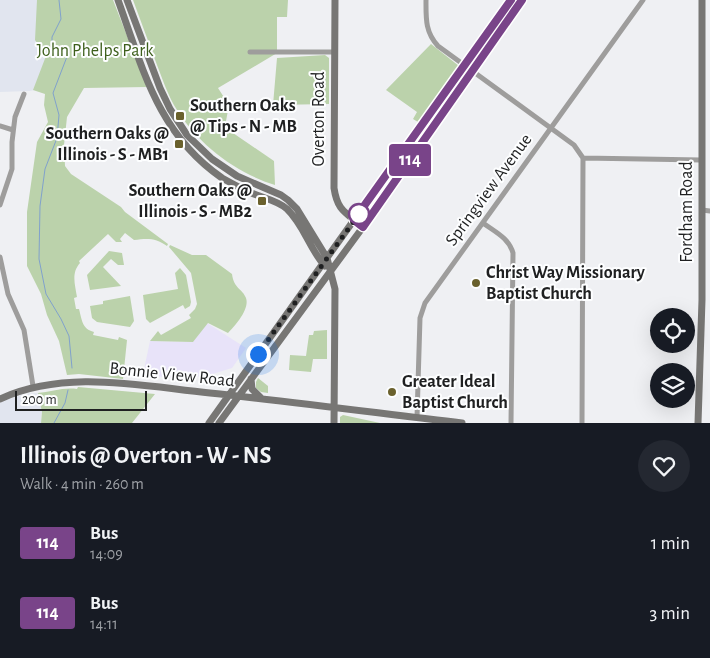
<!DOCTYPE html>
<meta charset="utf-8">
<style>
:root{--surface:#171b24;--page:#242831;--text:#f1f3f6;--muted:#9ea1a6}
body{margin:0;font-family:"Alegreya Sans",sans-serif;background:var(--page);color:var(--text);height:100vh;display:flex;flex-direction:column;font-size:19px;white-space:nowrap}
*{box-sizing:border-box;margin:0}
p{font-size:16px;color:var(--muted)}
.icon{flex:none;width:28px;height:28px;fill:none;stroke:currentColor;stroke-width:2;stroke-linecap:round;stroke-linejoin:round}
.map{position:relative;height:423px;overflow:hidden}
.details{display:flex;flex-direction:column;background:var(--surface);flex:1}
.details>*{flex:none}
.badge{padding:0 10px;border-radius:4px;font-size:18px;line-height:32px}
.tools{position:absolute;left:650px;top:308px;display:grid;gap:10px}
.tools a{display:grid;place-items:center;width:45px;height:45px;border-radius:50%;background:var(--surface);box-shadow:0 5px 20px #0002;font-size:25px}
.scale{position:absolute;left:15px;bottom:12px;width:132px;box-sizing:border-box;padding-left:5px;border:2px solid #1f2021;border-top:0;font-size:14px;line-height:18px;white-space:nowrap;color:#1f2021;-webkit-text-stroke:4px #fdfeff;paint-order:stroke}
.you{position:absolute;width:25px;height:25px;margin:-12px;border:4px solid #fff;border-radius:50%;background:#1a73e8;box-shadow:0 0 0 8px #1a73e833}
.map>.badge{position:absolute;translate:-50% -50%;box-shadow:0 0 0 2px #fff}
.round{display:grid;place-items:center;flex:none;width:52px;height:52px;border-radius:26px;background:var(--page)}
.overview{display:flex;align-items:center;justify-content:space-between;height:85px;padding:0 20px}
h1{font-size:24px;font-weight:700;line-height:38px}
ul{padding:0;list-style:none}
li{display:flex;align-items:center;gap:15px;height:70px;padding:0 20px}
li div{flex:1}
li b{display:block;font-size:19px}
li em{font-style:normal}
li .badge{min-width:55px;font-weight:700;text-align:center}
.map>svg:first-child{display:block}
.commercial{fill:#e8e3f9}
.built{fill:#e1e5ef}
.green{fill:#bbd2ab}
.lines{fill:none;stroke-linecap:round;stroke-linejoin:round}
.stream{stroke:#80a1cc;stroke-width:1}
.street{stroke:#9e9d9c;stroke-width:5}
.secondary{stroke:#777674;stroke-width:7}
.line-casing{stroke:#fff;stroke-width:11}
.line{stroke:#794489;stroke-width:8}
.walk{stroke:#1f2021;stroke-width:5;stroke-dasharray:0 9}
.poi-dot{fill:#6a612d;stroke:#fdfeff;stroke-width:2}
.stop-dot{fill:#fff;stroke:#794489;stroke-width:2.5}
.labels{text-anchor:middle;dominant-baseline:central;stroke-width:4;stroke-linejoin:round;paint-order:stroke}
.park-label{font-size:18px;fill:#3d5f1b;stroke:#fdfeff}
.poi-label{font-size:18px;font-weight:bold;fill:#1f2021;stroke:#fdfeff;text-anchor:start}
.street-label{font-size:18px;fill:#1f2021;stroke:#fdfeff}
</style>
<div class="map">
<svg width="710" height="423" viewBox="0 0 710 423">
<rect width="100%" height="100%" fill="#eff0f3"/>
<!-- commercial -->
<path class="commercial" d="M207,323L246,348L232,368L206,376L177,379L143,374L150,341L193,342Z"/>
<!-- built -->
<path class="built" d="M0,0H52L50,88L29,91L0,92Z
M38,393L42,412L41,423H0V402L24,394Z"/>
<!-- green -->
<path class="green" d="M37,0H113L147,87L84,88L67,117L64,145L65,166L71,174L121,207L125,212L168,244L167,246C156,238 148,238 134,240L125,233L120,239L122,242H116L108,234L79,261L80,263C71,273 75,284 77,297L74,298L76,309H79C82,320 82,329 94,332L93,335L118,340L119,337L127,340L123,379L79,374L67,375L59,341L47,315L41,294L27,266V212L37,142L48,122L44,105L45,94L33,90L46,56L35,40Z
M133,0H288L287,17H277V53L218,88L229,105L226,121L233,133L274,161L275,185C236,173 199,145 177,110C168,96 163,80 157,65C149,43 141,22 133,0Z
M431,44L459,66L418,122L413,119L417,112L386,90Z
M325,55L329,58V104L273,105L277,58Z
M170,245L192,255H206L232,274C234,289 242,288 246,298C250,309 235,326 228,333L208,323L193,342L150,341L158,331L161,335L191,318L189,315L195,309L197,304L191,273L169,247Z
M109,251L122,253L124,265H118L111,259L103,267L121,286L90,290L87,275Z
M180,268L186,275L191,302L190,306L185,309L183,305L150,323L146,319L143,295L178,289L175,273Z
M130,296L134,321L130,327L97,322L92,318L90,306L103,304V301Z
M327,330V359H313L311,372L289,370L290,355L306,356L309,335H313L314,331Z
M258,378L268,386V393L261,392L256,388V382Z
M78,387L155,394L132,423H41L42,412L38,393C50,392 64,387 77,389Z
M343,415L380,423H340V417Z"/>
<g class="lines">
<!-- stream -->
<path class="stream" d="M59,0L61,19L52,37V47L63,49L68,54L53,93L59,115L57,138L45,169L40,206L39,259L46,294L61,319L69,336L72,368
M54,423L65,403L68,390"/>
<!-- street -->
<path class="street" d="M426,0C426,18 425,32 438,46L574,145L583,158L582,423
M250,52H335
M0,126L13,130
M583,158L701,160
M0,205L12,169V142L15,117L24,94
M702,210L710,211
M483,223C495,232 509,238 513,253L511,423
M0,257L8,294L24,330L33,386
M417,417L420,318L425,303L643,0"/>
<!-- secondary -->
<path class="secondary" d="M118,0C143,69 158,134 222,178C231,183 240,188 249,192C262,198 277,200 287,209C304,225 310,250 325,266
M127,0L160,88L170,109L187,135L212,159L237,176L281,195L288,200L297,209L327,258L335,289L334,423
M335,0L334,188C337,208 343,211 358,223
M251,379L252,389L261,398
M0,399C66,369 140,386 210,393C294,402 378,413 462,423
M209,423L511,0
M219,423L363,227L522,0
M698,423L702,300V0"/>
</g>
<g class="lines">
<!-- line casing -->
<g class="line-casing">
<path id="line" d="M511,0L354,220L363,227L522,0"/>
</g>
<!-- line -->
<use href="#line" class="line"/>
<!-- walk -->
<path class="walk" d="M258,354L359,214"/>
</g>
<!-- markers -->
<g class="poi-dot">
<rect x="175" y="111" width="10" height="10" rx="2.5"/>
<rect x="174" y="139" width="10" height="10" rx="2.5"/>
<rect x="257" y="196" width="10" height="10" rx="2.5"/>
<circle cx="476" cy="283" r="5"/>
<circle cx="392" cy="392" r="5"/>
</g>
<circle class="stop-dot" cx="359" cy="214" r="10"/>
<g class="labels">
<!-- park labels -->
<g class="park-label">
<text x="95" y="51">John Phelps Park</text>
</g>
<!-- poi labels -->
<g class="poi-label">
<text x="190" y="106">Southern Oaks<tspan x="190" dy="21">@ Tips - N - MB</tspan></text>
<text x="169" y="134" text-anchor="end">Southern Oaks @<tspan x="169" dy="21">Illinois - S - MB1</tspan></text>
<text x="252" y="191" text-anchor="end">Southern Oaks @<tspan x="252" dy="21">Illinois - S - MB2</tspan></text>
<text x="486" y="273">Christ Way Missionary<tspan x="486" dy="21">Baptist Church</tspan></text>
<text x="402" y="382">Greater Ideal<tspan x="402" dy="21">Baptist Church</tspan></text>
</g>
<!-- street labels -->
<g class="street-label">
<text transform="translate(319 119) rotate(-90)">Overton Road</text>
<text transform="translate(489 190) rotate(-54)">Springview Avenue</text>
<text transform="translate(687 212) rotate(-90)">Fordham Road</text>
<text transform="translate(172 375) rotate(6)">Bonnie View Road</text>
</g>
</g>
</svg>
<div class="tools">
<a><svg class="icon" aria-label="locate" viewBox="0 0 24 24"><circle cx="12" cy="12" r="6"/><path d="M12 2v4M12 18v4M2 12h4M18 12h4"/></svg></a>
<a><svg class="icon" aria-label="layers" viewBox="0 0 24 24"><path d="M12 4l9 5-9 5-9-5zM3 14l9 5 9-5"/></svg></a>
</div>
<div class="scale">200 m</div>
<div class="you" style="left:258px;top:354px"></div>
<b class="badge" style="left:410px;top:160px;background:#794489;color:#fff">114</b>
</div>
<section class="details">
<div class="overview"><div><h1>Illinois @ Overton - W - NS</h1><p>Walk · 4 min · 260 m</p></div><a class="round"><svg class="icon" aria-label="heart" viewBox="0 0 24 24"><path d="M12 20l-8-8c-3-5 5-10 8-4 3-6 11-1 8 4z"/></svg></a></div>
<ul>
<li><span class="badge" style="background:#794489;color:#fff">114</span><div><b>Bus</b><p>14:09</p></div><em>1 min</em></li>
<li><span class="badge" style="background:#794489;color:#fff">114</span><div><b>Bus</b><p>14:11</p></div><em>3 min</em></li>
</ul>
</section>
